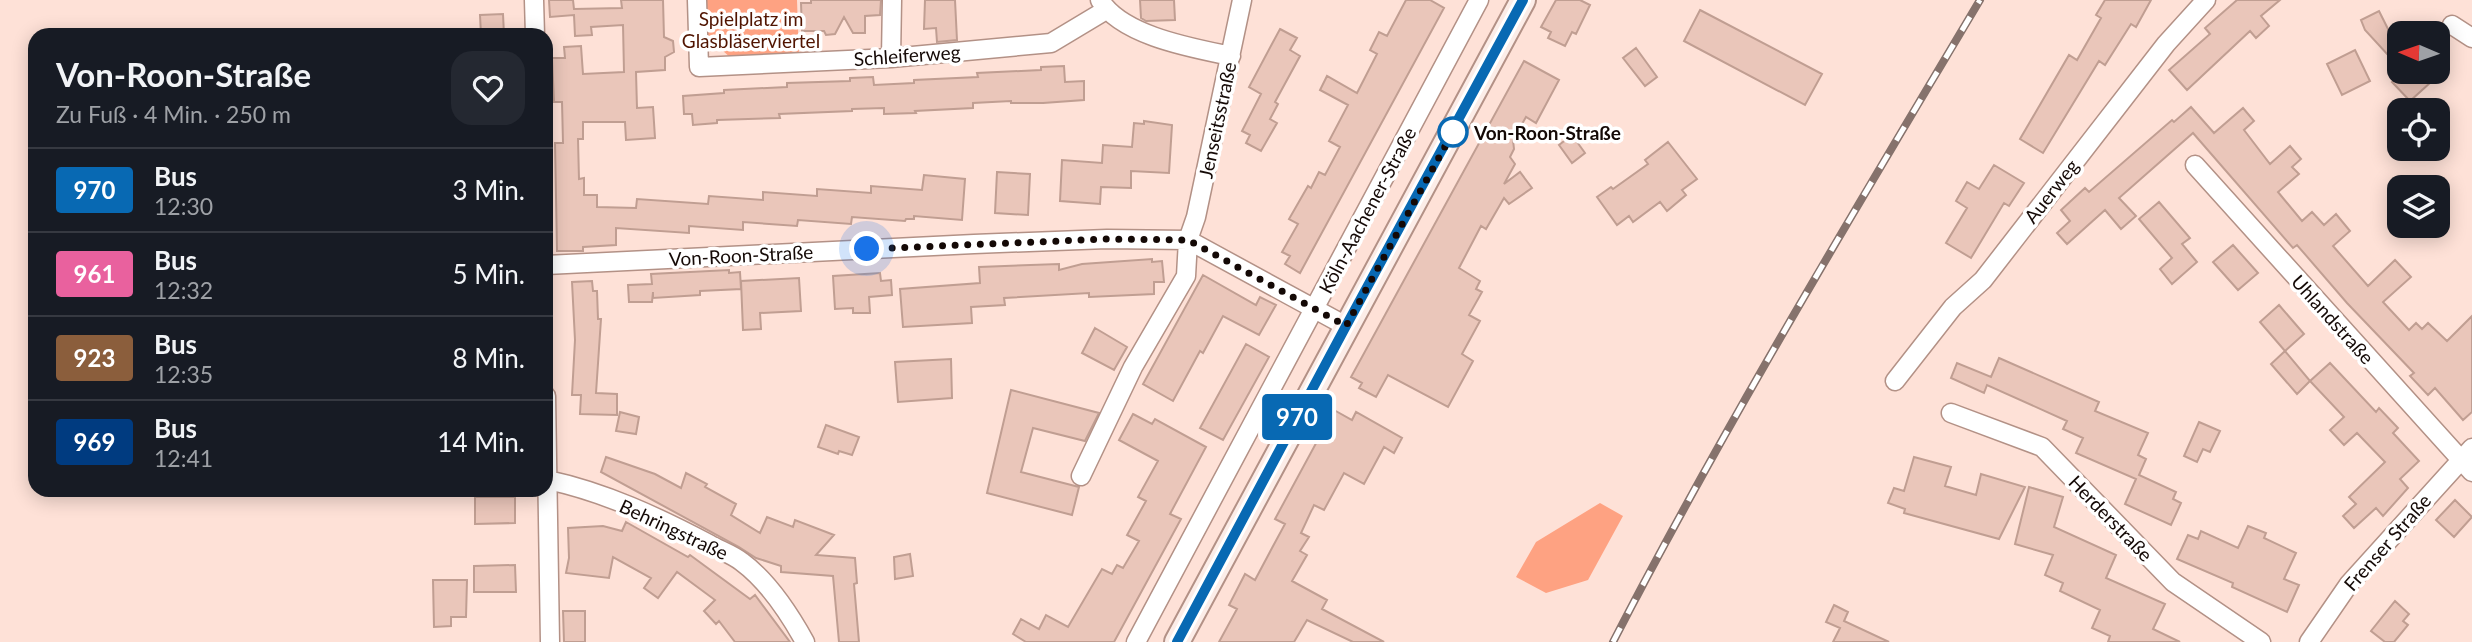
<!DOCTYPE html>
<html lang="de">
<meta charset="utf-8">
<style>
:root{--surface:#171b24;--page:#242831;--text:#f1f3f6;--muted:#9ea1a6;--line:#363941}
body{margin:0;font-family:Lato,sans-serif;background:var(--page);color:var(--text);height:100vh;display:flex;flex-direction:column;font-size:26px;white-space:nowrap}
*{box-sizing:border-box;margin:0}
p{font-size:23px;color:var(--muted)}
.icon{flex:none;width:38px;height:38px;fill:none;stroke:currentColor;stroke-width:2;stroke-linecap:round;stroke-linejoin:round}
.map{position:relative;flex:1;overflow:hidden}
.drawer{position:absolute;left:28px;top:28px;width:525px;height:469px;display:flex;flex-direction:column;background:var(--surface);border-radius:21px;box-shadow:0 4px 18px #0003}
.drawer>*{flex:none}
.badge{padding:0 14px;border-radius:5px;font-size:24px;line-height:46px}
.needle{width:46px;rotate:272deg}
.buttons{position:absolute;left:2387px;top:21px;display:grid;gap:14px}
.buttons a{display:grid;place-items:center;width:63px;height:63px;border-radius:14px;background:var(--surface);box-shadow:0 4px 18px #0003;font-size:35px}
.you{position:absolute;width:35px;height:35px;margin:-18px;border:5px solid #fff;border-radius:50%;background:#1a73e8;box-shadow:0 0 0 10px #1a73e833}
.map>.badge{position:absolute;translate:-50% -50%;box-shadow:0 0 0 4px #fff}
.round{display:grid;place-items:center;flex:none;width:74px;height:74px;border-radius:21px;background:var(--page)}
.headline{display:flex;align-items:center;justify-content:space-between;height:119px;padding:0 28px}
h1{font-size:33px;font-weight:700;line-height:52px}
ul{padding:0;list-style:none}
li{display:flex;align-items:center;gap:21px;height:84px;padding:0 28px;border-top:2px solid var(--line)}
li div{flex:1}
li b{display:block;font-size:26px}
li em{font-style:normal}
li .badge{min-width:77px;font-weight:700;text-align:center}
.map>svg:first-child{display:block}
.green{fill:#fea282}
.building{fill:#eac6ba;stroke:#c09e92;stroke-width:2}
.lines{fill:none;stroke-linecap:round;stroke-linejoin:round}
.street-casing{stroke:#b39186;stroke-width:21}
.secondary-casing{stroke:#b39186;stroke-width:28}
.street{stroke:#fff;stroke-width:18}
.secondary{stroke:#fcede8;stroke-width:24}
.rail-casing{stroke:#86726c;stroke-width:8}
.rail{stroke:#fff;stroke-width:5;stroke-dasharray:16;stroke-linecap:butt}
.line-casing{stroke:#fff;stroke-width:16}
.line{stroke:#0869b3;stroke-width:10}
.walk{stroke:#140906;stroke-width:7;stroke-dasharray:0 12.6}
.stop-dot{fill:#fff;stroke:#0869b3;stroke-width:3.5}
.labels{text-anchor:middle;dominant-baseline:central;stroke-width:7;stroke-linejoin:round;paint-order:stroke}
.park-label{font-size:19px;fill:#501400;stroke:#fff}
.street-label{font-size:19px;fill:#140906;stroke:#fff}
.stop-label{font-size:19px;font-weight:bold;fill:#140906;stroke:#fff;text-anchor:start}
</style>
<div class="map">
<svg width="2472" height="642" viewBox="0 0 2472 642">
<rect width="100%" height="100%" fill="#fee1d7"/>
<!-- green -->
<path class="green" d="M704,0H797L799,57L731,58L706,36Z
M1600,503L1623,516L1588,580L1546,593L1516,577L1536,542Z"/>
<!-- building -->
<path class="building" d="M549,0H573L574,9L622,8L621,0H663L664,37L673,41L674,52L665,57V70L636,72L637,108L653,107L655,138L626,140L625,122H583V139H578L579,179L584,178V195H597V207L636,208L637,199L708,204L709,196L763,200V192L817,196V189L871,193V186L922,190L924,175L965,179L962,220L914,216V219H906L905,221L852,217L851,224L798,220L797,226L743,222V230L689,226V233L616,228V245L583,247V251H557L555,143H563L562,102H554L552,58H565L564,47L581,46L583,74L624,72L623,25L591,27L592,35L575,36L574,15L550,17Z
M811,0H881L880,15L865,16V33H853L844,17L835,34L826,35L824,31H802L801,3H811Z
M925,0H955L957,40L937,42L936,28L924,29Z
M1140,0H1174L1175,20L1146,21L1141,18Z
M1406,0H1430L1444,8L1300,273L1285,264L1290,256L1282,252L1298,224L1289,219L1308,186L1311,188L1319,172L1325,175L1340,147L1329,141L1348,105L1320,90L1327,76L1357,93L1377,54L1370,50L1379,32L1387,36Z
M1556,0H1580L1590,5L1576,34L1572,32L1565,46L1548,38L1551,32L1541,27Z
M2105,0H2151L2136,27L2131,24L2105,65L2099,61L2043,153L2020,139L2069,55L2077,60L2101,18L2096,15Z
M2237,0H2280L2261,16L2269,26L2256,38L2250,31L2187,90L2169,70L2210,34L2205,28Z
M1700,10L1822,74L1805,105L1684,41Z
M2379,11L2399,51V67L2365,30L2361,20Z
M503,14L504,35H481L480,15Z
M1280,29L1297,38L1290,50L1300,56L1275,102L1278,104L1270,119L1277,123L1261,151L1246,143L1250,135L1242,131L1261,94L1249,87Z
M1636,48L1657,77L1645,86L1623,58Z
M2355,50L2370,81L2342,95L2327,64Z
M1524,61L1559,80L1536,123L1526,117L1513,140L1514,149L1510,157L1515,164L1504,184L1520,172L1532,188L1509,204L1504,198L1486,229L1481,226L1459,268L1480,281L1476,289L1482,292L1469,315L1480,321L1462,354L1473,361L1448,407L1388,375L1376,397L1359,388L1362,383L1351,377Z
M1064,66L1065,82L1084,81V100L1043,103H1011V101L973,103V108L915,111L916,113L884,114V108L852,109V111L779,114L780,118L717,120V123L693,125L692,114H684L683,96L724,93V90L787,87V83L850,81V78L873,77L874,85L914,83V80L978,77L977,73L1041,70V67Z
M2403,72H2442L2410,101L2392,82Z
M2191,107L2214,133L2243,108L2254,121L2244,130L2270,164L2290,146L2301,159L2292,167L2299,174L2278,192L2302,221L2312,212L2324,225L2336,214L2350,231L2333,246L2368,286L2395,260L2411,277L2383,302L2409,330L2416,323L2422,329L2428,323L2447,341L2472,316V412L2463,420L2435,388L2428,395L2410,376L2414,373L2347,303L2297,245L2293,248L2193,133L2119,198L2136,216L2121,229L2105,210L2067,244L2057,233L2070,221L2061,210L2085,188L2089,192L2172,120L2174,122Z
M1144,121L1172,125L1169,173L1131,171V188L1101,187L1100,204L1060,201L1062,160L1102,163L1103,145L1132,147L1134,123L1144,124Z
M1572,135L1585,153L1572,163L1559,145Z
M1668,142L1697,179L1682,190L1686,195L1667,211L1660,202L1633,222L1629,216L1617,225L1597,197L1611,187L1613,189L1648,164L1645,160Z
M1994,165L2024,183L2009,206L2004,203L1971,258L1946,243L1967,208L1956,201L1960,194L1967,182L1979,189Z
M997,172L1030,174L1028,215L995,213Z
M2159,202L2190,238L2182,244L2197,262L2172,284L2160,269L2172,258L2139,219Z
M2233,245L2258,273L2238,290L2213,262Z
M1152,259V262L1162,261L1164,282H1154V294L1089,297V293L1004,298L1005,305L971,307L972,323L903,327L900,289L980,283L979,267L1059,264V270L1082,264Z
M729,270V273L740,272L741,289L700,291V295L653,298V292L652,302H629L628,285L652,284L651,274Z
M880,273L881,281L891,280L892,295L869,297L870,313H853V308L835,309L833,276Z
M1203,275L1256,305L1260,297L1276,305L1259,335L1223,316L1203,353L1200,351L1173,401L1143,384Z
M799,278L801,311L760,313L761,329L743,330L741,281Z
M592,281L593,291H597L598,319H601L596,393L617,394V415L580,414L581,395H572L575,340L572,282Z
M2279,305L2304,334L2285,351L2260,322Z
M1095,328L1127,347L1114,370L1082,353Z
M1246,344L1269,357L1223,440L1200,428Z
M2285,351L2310,381L2330,363L2376,412L2379,408L2398,428L2393,433L2419,461L2400,479L2408,488L2383,516L2376,508L2354,528L2343,516L2356,504L2349,497L2385,462L2357,433L2344,445L2330,430L2344,417L2310,381L2297,394L2271,364Z
M1999,358L2099,402L2095,411L2148,433L2138,455L2146,459L2139,475L2176,492L2173,499L2181,503L2171,525L2125,504L2136,479L2076,453L2083,438L2063,429L2067,421L1987,385L1984,393L1951,378L1957,363L1991,377Z
M951,359L952,398L898,402L895,362Z
M1011,390L1099,413L1085,441L1033,428L1021,472L1079,487L1072,515L987,493Z
M1334,410L1352,420L1356,412L1402,438L1394,453L1384,447L1364,484L1344,473L1324,510L1314,505L1301,533L1309,537L1300,551L1307,555L1292,581L1327,600L1322,609L1384,642H1353L1307,620L1294,642H1219L1237,609L1229,605L1245,574L1255,580L1272,548L1285,524L1275,519Z
M620,412L639,417L636,434L616,431Z
M1133,414L1152,424L1155,419L1206,447L1170,514L1181,519L1114,642H1026L1013,634L1021,619L1039,629L1046,615L1068,627L1102,569L1112,574L1117,565L1123,568L1139,541L1127,535L1146,501L1138,497L1158,461L1119,440Z
M2199,422L2220,431L2210,452L2203,449L2197,462L2184,456Z
M826,425L859,437L852,455L839,451L838,454L818,447Z
M606,457L655,474L681,488L686,473L707,484L705,487L736,504L731,515L760,533L767,517L793,527L795,520L834,535L816,555L855,558L857,583L854,584L859,642H839L833,576L781,572V566L756,558L739,547L601,472Z
M1914,457L1951,467L1945,486L1976,495L1981,474L2025,487L1999,539L1904,513L1905,509L1888,503L1894,488L1904,491Z
M2029,487L2063,497L2054,527L2116,555L2106,578L2165,604L2153,629L2180,642H2108L2110,636L2092,628L2100,610L2060,591L2063,583L2045,575L2053,555L2015,544Z
M475,497H515V523L475,524Z
M2455,500L2472,517L2454,537L2436,520Z
M626,522L688,557L690,555L750,599L755,595L790,642H735L719,621L716,624L704,611L715,600L677,572L658,598L644,588L651,578L613,557L609,578L566,573L569,558L568,528L603,526L622,531Z
M2248,526L2266,533L2264,538L2296,553L2284,579L2299,585L2287,612L2232,587L2233,583L2177,559L2188,535L2198,539L2201,531L2238,548Z
M910,554L913,576L895,579L894,557Z
M515,565L516,592H474V566Z
M433,580H467L466,617H451V626L434,627Z
M2395,601L2409,614L2403,621L2408,625L2394,642H2385L2371,631Z
M1834,605L1848,612L1844,621L1889,642H1833L1840,628L1826,622Z
M563,611H585V642H564Z"/>
<g class="lines">
<!-- street casing -->
<g class="street-casing">
<path id="street" d="M534,0L535,35
M697,0L699,67L891,58L1051,43L1106,10
M1100,0C1122,36 1193,48 1231,56
M2452,25L2472,38
M891,58L892,0
M2195,165L2472,472
M546,265L974,244L1107,239L1188,240L1346,326
M1895,381L1953,307L1983,280L2166,44L2206,0
M546,396L550,642
M1951,413L2042,447L2173,582L2261,642
M1081,476L1133,367L1186,276L1188,240L1196,217L1242,0
M548,480C604,492 658,517 709,544C719,550 732,554 742,562C769,582 789,613 805,642
M1136,642L1479,0
M2309,642L2349,584L2472,448"/>
</g>
<!-- secondary casing -->
<g class="secondary-casing">
<path id="secondary" d="M1177,642L1523,0"/>
</g>
<!-- street -->
<use href="#street" class="street"/>
<!-- secondary -->
<use href="#secondary" class="secondary"/>
<!-- rail casing -->
<g class="rail-casing">
<path id="rail" d="M1613,642C1726,423 1854,212 1980,0"/>
</g>
<!-- rail -->
<use href="#rail" class="rail"/>
</g>
<g class="lines">
<!-- line casing -->
<g class="line-casing">
<path id="line" d="M1177,642L1346,326L1523,0"/>
</g>
<!-- line -->
<use href="#line" class="line"/>
<!-- walk -->
<path class="walk" d="M867,249L1107,239L1188,240L1346,326L1453,132"/>
</g>
<!-- markers -->
<circle class="stop-dot" cx="1453" cy="132" r="14"/>
<g class="labels">
<!-- park labels -->
<g class="park-label">
<text x="751" y="18">Spielplatz im<tspan x="751" dy="22">Glasbläserviertel</tspan></text>
</g>
<!-- street labels -->
<g class="street-label">
<text transform="translate(907 55) rotate(-4)">Schleiferweg</text>
<text transform="translate(1217 120) rotate(-78)">Jenseitsstraße</text>
<text transform="translate(2051 191) rotate(-52)">Auerweg</text>
<text transform="translate(1367 210) rotate(-62)">Köln-Aachener-Straße</text>
<text transform="translate(741 255) rotate(-3)">Von-Roon-Straße</text>
<text transform="translate(2333 319) rotate(48)">Uhlandstraße</text>
<text transform="translate(2111 518) rotate(46)">Herderstraße</text>
<text transform="translate(674 529) rotate(25)">Behringstraße</text>
<text transform="translate(2387 542) rotate(-49)">Frenser Straße</text>
</g>
<!-- stop labels -->
<g class="stop-label">
<text x="1474" y="132">Von-Roon-Straße</text>
</g>
</g>
</svg>
<div class="buttons">
<a><svg class="needle" viewBox="-14 -14 28 28"><path d="M0-13l5 13h-10z" fill="#e53935"/><path d="M0 13l5-13h-10z" fill="#9ea1a6"/></svg></a>
<a><svg class="icon" aria-label="locate" viewBox="0 0 24 24"><circle cx="12" cy="12" r="6"/><path d="M12 2v4M12 18v4M2 12h4M18 12h4"/></svg></a>
<a><svg class="icon" aria-label="layers" viewBox="0 0 24 24"><path d="M12 4l9 5-9 5-9-5zM3 14l9 5 9-5"/></svg></a>
</div>
<div class="you" style="left:867px;top:249px"></div>
<b class="badge" style="left:1297px;top:417px;background:#0869b3;color:#fff">970</b>
<section class="drawer">
<div class="headline"><div><h1>Von-Roon-Straße</h1><p>Zu Fuß · 4 Min. · 250 m</p></div><a class="round"><svg class="icon" aria-label="heart" viewBox="0 0 24 24"><path d="M12 20l-8-8c-3-5 5-10 8-4 3-6 11-1 8 4z"/></svg></a></div>
<ul>
<li><span class="badge" style="background:#0869b3;color:#fff">970</span><div><b>Bus</b><p>12:30</p></div><em>3 Min.</em></li>
<li><span class="badge" style="background:#e9619e;color:#fff">961</span><div><b>Bus</b><p>12:32</p></div><em>5 Min.</em></li>
<li><span class="badge" style="background:#8b5e3c;color:#fff">923</span><div><b>Bus</b><p>12:35</p></div><em>8 Min.</em></li>
<li><span class="badge" style="background:#003b80;color:#fff">969</span><div><b>Bus</b><p>12:41</p></div><em>14 Min.</em></li>
</ul>
</section>
</div>
